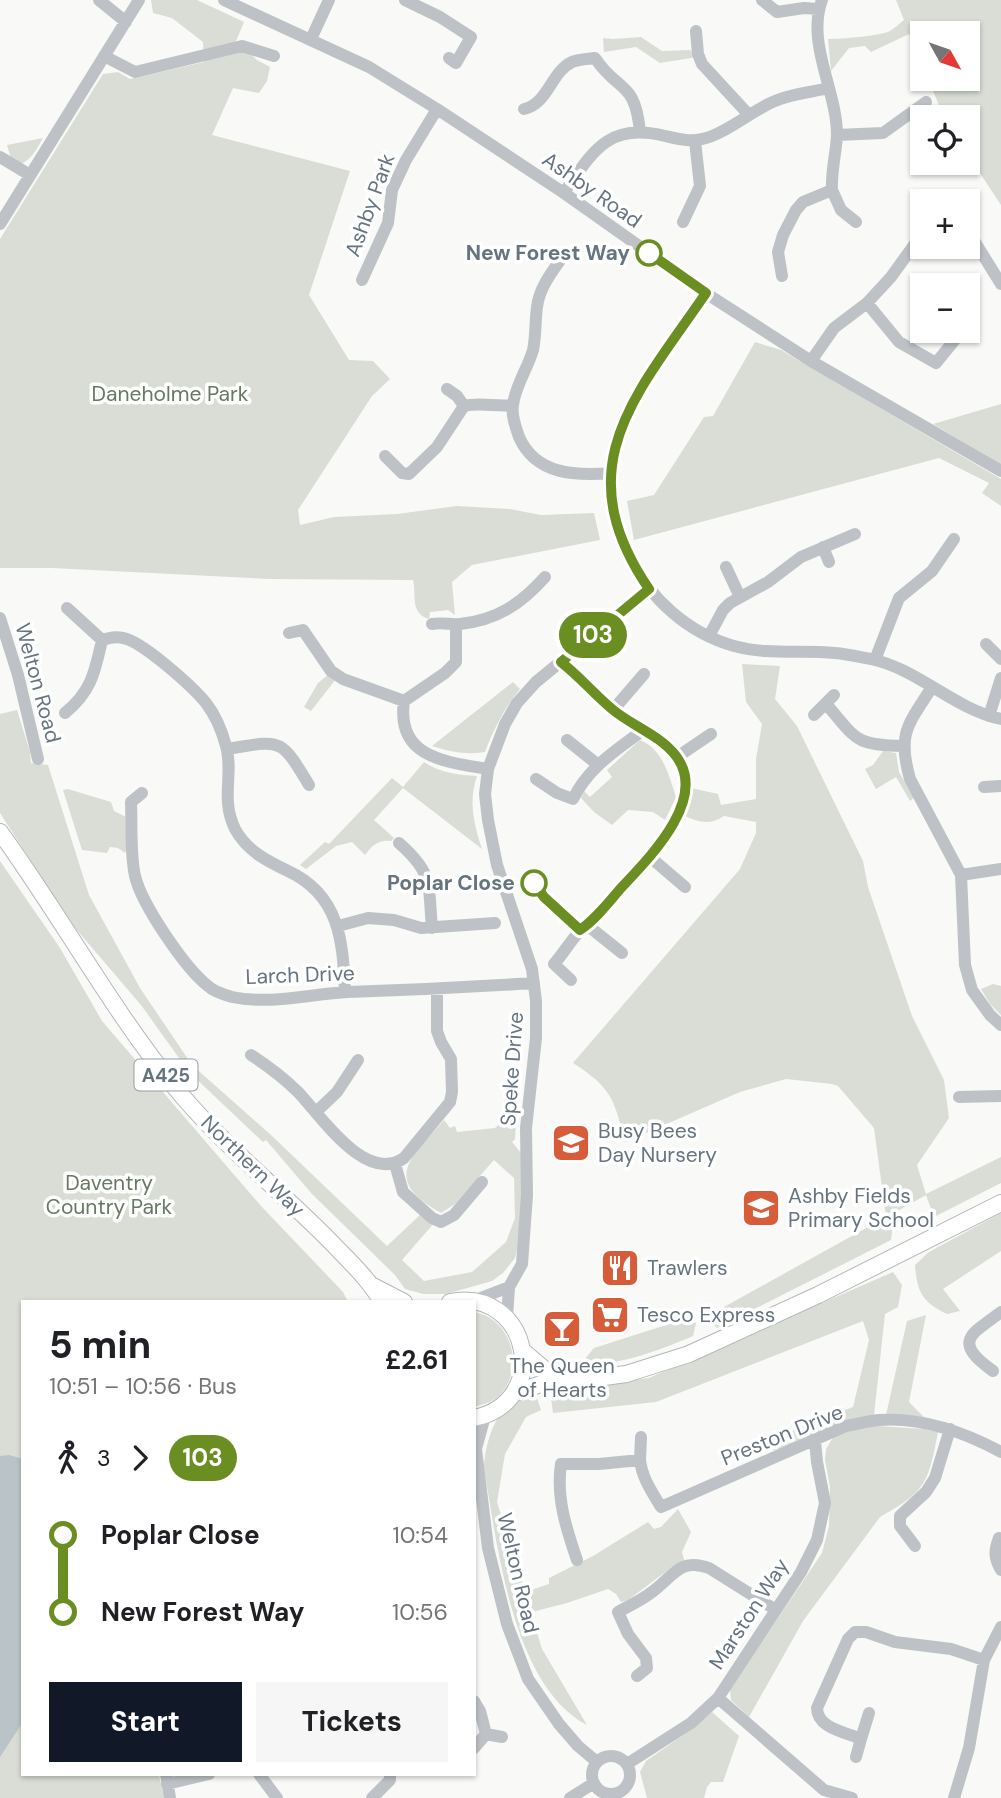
<!DOCTYPE html>
<meta charset="utf-8">
<style>
:root{--surface:#fff;--page:#f6f6f6;--text:#202124;--muted:#757577;--accent:#111827}
body{margin:0;font-family:"DM Sans",sans-serif;background:var(--page);color:var(--text);height:100vh;display:flex;flex-direction:column;font-size:26px;white-space:nowrap}
*{box-sizing:border-box;margin:0}
p{font-size:23px;color:var(--muted)}
.icon{flex:none;width:38px;height:38px;fill:none;stroke:currentColor;stroke-width:2;stroke-linecap:round;stroke-linejoin:round}
.map{position:relative;flex:1;overflow:hidden}
.side{position:absolute;left:21px;top:1300px;width:455px;height:476px;display:flex;flex-direction:column;background:var(--surface);border-radius:0px;box-shadow:0 2px 5px #0004}
.side>*{flex:none}
.badge{padding:0 14px;border-radius:23px;font-size:24px;line-height:46px}
.needle{width:46px;rotate:130deg}
.buttons{position:absolute;left:910px;top:21px;display:grid;gap:14px}
.buttons a{display:grid;place-items:center;width:70px;height:70px;border-radius:0px;background:var(--surface);box-shadow:0 2px 5px #0004;font-size:35px}
.map>.badge{position:absolute;translate:-50% -50%;box-shadow:0 0 0 4px #fff}
.legs{display:flex;align-items:center;gap:10px;height:77px;padding:0 28px;font-size:23px}
.legs p{margin-inline-start:auto}
.summary{display:flex;align-items:center;justify-content:space-between;height:119px;padding:0 28px}
h1{font-size:38px;font-weight:700;line-height:52px}
.cta{display:flex;gap:14px;margin-top:auto;padding:14px 28px}
.cta a{flex:1;height:80px;border-radius:0px;background:var(--accent);color:#fff;font-size:28px;font-weight:700;line-height:80px;text-align:center}
.cta a+a{background:var(--page);color:var(--text)}
ul{padding:0 28px;list-style:none}
li{display:flex;align-items:center;gap:24px;height:77px;font-size:26px}
li i{display:grid;place-items:center;width:10px;height:100%;margin:0 9px;background:currentColor}
li i::after{content:'';width:18px;height:18px;margin:-9px;border:5px solid;border-radius:50%;background:var(--surface)}
li p{margin-inline-start:auto}
li:first-child i{background:linear-gradient(#0000 50%,currentColor 0)}
li:last-child i{background:linear-gradient(currentColor 50%,#0000 0)}
.map>svg:first-child{display:block}
.green{fill:#d9ddd6}
.water{fill:#bac4c8}
.lines{fill:none;stroke-linecap:round;stroke-linejoin:round}
.major-casing{stroke:#b2b7bb;stroke-width:18}
.minor{stroke:#bec2c6;stroke-width:12}
.major{stroke:#fff;stroke-width:16}
.line-1-casing{stroke:#fff;stroke-width:16}
.line-1{stroke:#6b8e23;stroke-width:10}
.stop-1-dot{fill:#fff;stroke:#6b8e23;stroke-width:3.5}
.labels{text-anchor:middle;dominant-baseline:central;stroke-width:7;stroke-linejoin:round;paint-order:stroke}
.shield{fill:#fff;stroke:#949ea5;stroke-width:2}
.shield-label{font-size:19px;font-weight:bold;fill:#66747f}
.street-label{font-size:21px;fill:#66747f;stroke:#fff}
.stop-label{font-size:21px;font-weight:bold;fill:#66747f;stroke:#fff;text-anchor:end}
.park-label{font-size:21px;fill:#687864;stroke:#fff}
.poi-label{font-size:21px;fill:#66747f;stroke:#fff;text-anchor:start}
</style>
<div class="map">
<svg width="1001" height="1798" viewBox="0 0 1001 1798">
<rect width="100%" height="100%" fill="#f9f9f7"/>
<!-- green -->
<path class="green" d="M151,0H197L244,22L236,41L257,60L270,67L267,81L259,93L233,88L212,135L350,171L309,295L349,360L373,361L390,379L372,396L298,510L300,525L334,517L397,514L457,506L510,509L541,515L594,513L600,540L472,565L452,582L455,615L448,610L430,612L429,619C409,613 417,594 413,580L269,579L52,568H0V239L103,74L118,72L130,79L204,62L203,42L172,18L153,13Z
M896,0H1001V205L968,155V117H944L928,79H968V33H922V65L909,34L871,52L865,46L849,48L831,71L828,39C840,39 881,36 890,31C895,28 900,23 904,20Z
M641,37L662,51L690,50L697,57L660,63L636,47L604,52L603,38L613,39Z
M43,138C37,148 32,160 20,164L11,159L7,145Z
M755,342L781,350L1001,479V506L982,493L989,483L939,458L634,540L627,501L654,495L704,417L713,416Z
M1001,404V465L933,424Z
M742,664L780,666L775,699L797,726L863,861L868,887L912,1016L944,1080L949,1118L917,1165L926,1194L1001,1157V1183L934,1217L926,1195L894,1213L891,1240L717,1328L706,1317L886,1217L874,1128L838,1086L832,1084L786,1079L740,1092L625,1142C614,1099 612,1088 573,1063L740,869L756,833V822L724,816C710,826 697,822 683,815L691,788L718,794L721,805L756,799V759L762,724L746,702Z
M329,674L336,679L311,711L304,707L318,683Z
M513,682L520,689C504,709 494,729 485,752C466,755 451,752 432,746Z
M17,710L30,752L31,763L48,765L89,895L140,988L192,1065L271,1135L387,1246L421,1214L435,1222L402,1260L424,1281L472,1272L506,1242L515,1218L514,1178L494,1160L455,1204L441,1213C380,1179 412,1157 444,1120L450,1128L455,1126L457,1132L495,1128L508,1116L516,1120L515,1139L512,1142L521,1153V1233L515,1258L503,1273L492,1281L446,1294H423L405,1289L395,1275L312,1194L266,1140L263,1142L189,1072L141,1005L70,922L0,813V714Z
M640,740C663,749 669,776 676,797L665,820L653,812L628,810L612,825L594,812L581,798L584,791L590,797L612,777L607,770Z
M883,751L896,753L899,772L914,798L910,801L896,777L876,789L865,769L873,765Z
M424,762C440,773 459,775 477,776C468,802 474,824 482,849L403,788L374,820L394,838L391,841C379,839 371,846 365,855L352,842L336,846L306,869L300,865L325,842L329,844L392,778L403,787Z
M68,789L111,802L114,811L126,817C123,830 130,840 125,853L118,848L110,847L107,853L82,850L63,790Z
M0,861L60,948L102,1021L261,1206L343,1292L348,1302H23V1774L90,1775V1777L91,1774L159,1775L164,1798H0Z
M993,984L1001,986V1015L990,1004L981,989Z
M1001,1213V1251L943,1289L960,1311L947,1314C922,1302 917,1292 915,1265L929,1252Z
M893,1272L902,1285L898,1307L885,1314L874,1415L781,1449L773,1450L770,1442L776,1437L853,1407L869,1340L863,1321L656,1402L553,1413L550,1391L649,1378Z
M474,1312C514,1319 527,1374 495,1399C489,1403 481,1405 474,1407Z
M926,1315L909,1402L924,1417L886,1415L907,1321Z
M685,1319L696,1323L693,1336C669,1346 608,1372 584,1360L594,1348Z
M535,1392L541,1410L526,1417L505,1454L497,1502L525,1592L549,1584V1578L593,1556L648,1522L654,1529L661,1527L678,1509L691,1532L682,1552L685,1563L672,1567L628,1600L621,1602L616,1594L608,1589L567,1603L532,1612L529,1607L542,1649L587,1725C512,1686 497,1543 484,1468C485,1443 495,1410 519,1396C523,1393 530,1393 535,1392Z
M862,1425L924,1429L938,1432C928,1484 926,1491 880,1517L803,1621L749,1717L731,1700L730,1689L822,1553L829,1526L830,1487L825,1460L826,1449L834,1436Z
M712,1712L739,1736L723,1782H711L707,1787L704,1798H647L640,1772L646,1761L692,1729Z"/>
<!-- water -->
<path class="water" d="M9,1455L23,1459V1722L0,1757V1456Z"/>
<g class="lines">
<!-- major casing -->
<g class="major-casing">
<path id="major" d="M0,832C60,915 109,1005 173,1085C220,1143 279,1189 331,1242C349,1261 369,1279 382,1302
M373,1286L404,1302
M450,1302C530,1287 553,1402 474,1418
M523,1351L556,1379
M514,1393L556,1379H590L626,1374L689,1354L818,1295L1001,1203"/>
</g>
<!-- minor -->
<path class="minor" d="M99,0L126,22
M224,0L369,67L437,109L564,193L704,292L811,361L1001,471
M405,0L440,17L471,37L456,63L449,58
M762,0L777,12L804,8L818,9
M696,31L698,54L702,64L749,115
M311,39L329,0
M104,56L135,72L242,46L274,56
M524,109C548,104 551,72 572,62C579,59 588,59 595,58C618,93 635,79 640,132
M837,135L883,133L926,102
M0,157L30,175
M832,190L841,210L856,222
M564,193C593,151 608,122 665,136C682,140 694,143 712,136C730,129 746,116 763,107C782,95 807,93 829,88
M683,222L700,186L695,141
M0,224L139,0
M968,231L1001,284
M561,259C551,273 539,289 537,307C535,321 536,336 533,350C528,368 515,386 513,405C511,415 516,428 519,437C536,475 575,476 612,473
M782,276L778,252L783,235L796,210L803,202L832,190C831,171 836,154 837,135C837,91 806,43 822,0
M362,280L388,223L392,190L406,160L437,109
M706,293C680,331 643,377 624,417C583,508 641,620 734,646C767,655 801,650 835,653C847,654 860,657 871,659C918,669 954,709 1001,719
M867,303L899,342L936,363L962,331
M811,361L834,328L867,303L891,277L922,234
M447,389L457,396L464,406
M385,456L402,473L409,474L437,447L464,406C479,402 497,407 513,405
M823,547L829,562
M726,567L740,597
M0,618L18,675L38,759
M432,624C442,622 451,625 460,624C497,620 521,604 545,577
M456,625V662L445,673L404,701C396,758 446,762 488,769
M289,633L303,630L331,671L343,679L404,701
M709,636L723,610L730,603L768,582L801,557L855,534
M102,640C109,638 116,636 123,638C142,641 193,687 206,703C216,716 222,731 226,746C234,774 220,798 235,829C247,851 267,861 288,871C340,895 343,942 345,992
M986,644L1001,659
M875,660L899,598L932,571L954,539
M561,662C579,677 594,694 612,709C632,726 660,735 676,756C716,809 614,897 580,931C571,940 563,954 554,964L571,980
M932,687C908,725 897,733 910,779L961,875L965,965L972,990L990,1015L1001,1025
M826,704C857,739 853,745 903,746
M613,710L644,674
M65,713C92,691 95,671 102,640L67,608
M814,715L834,695
M989,716L1001,678
M567,740L597,764
M227,749C282,740 280,737 309,785
M677,757L711,734
M536,779L557,793L573,799C588,768 615,751 642,731
M984,787L1001,786
M142,793L131,802C132,826 130,853 135,876C142,905 185,968 208,986C213,991 225,995 232,997C270,1005 310,994 348,992C410,990 472,987 534,983
M399,843C434,874 428,884 432,928
M650,857L685,887
M961,875L1001,869
M533,883L544,897L580,930
M587,925L622,953
M338,926L368,918L394,920L421,928L495,923
M251,1055C268,1066 284,1078 298,1092C321,1116 366,1185 404,1158L450,1102L452,1092L451,1059L441,1042L437,1031V990
M959,1097L1001,1096
M316,1112L337,1092L358,1060
M395,1164L403,1192L432,1218L441,1222L454,1215L482,1182
M473,1301L509,1287
M507,1318L509,1287L522,1264L527,1195L526,1128L536,1038V1001L532,969L497,865L488,820L485,794L488,769L505,724L517,703L536,682L649,589
M993,1371C951,1341 972,1334 1001,1312
M485,1416L476,1449L488,1548L507,1624L528,1679L559,1724L578,1746L597,1762
M640,1460L641,1437
M999,1538C994,1551 994,1558 1001,1570
M915,1546L900,1526V1516L926,1492L935,1478L950,1429
M577,1560C566,1528 556,1497 561,1464H599L640,1460C642,1478 652,1492 661,1507L846,1426C857,1424 868,1421 879,1420C922,1417 964,1432 1001,1452
M637,1676L647,1668L646,1658L628,1634L618,1612C629,1606 642,1600 652,1592C673,1577 680,1557 709,1568L776,1610
M718,1698L824,1790L852,1798
M474,1701L480,1711L486,1734L502,1737
M869,1713L861,1739C845,1732 817,1728 817,1708L848,1639L855,1632H866L895,1642L951,1649L984,1660
M474,1748L486,1734
M592 1775a19 19 0 1 1 38 0a19 19 0 1 1-38 0Z
M856,1757L861,1739
M627,1764L691,1723L718,1698L801,1572L817,1540L825,1503L817,1462L815,1441
M166,1774L170,1798
M259,1774L277,1798
M167,1784L209,1774
M372,1798L390,1780V1774
M570,1798L594,1783
M954,1798L969,1748L984,1660L1001,1627"/>
<!-- major -->
<use href="#major" class="major"/>
</g>
<g class="lines">
<!-- line-1 casing -->
<g class="line-1-casing">
<path id="line-1" d="M534,883L544,897L580,930C596,919 608,903 621,888C649,858 709,799 676,756C660,735 632,726 612,709C594,694 579,676 561,662L649,589C565,466 636,395 706,293L649,253"/>
</g>
<!-- line-1 -->
<use href="#line-1" class="line-1"/>
</g>
<!-- icons -->
<defs>
<g id="school-square" transform="scale(2.0125)"><rect x="-9" y="-9" width="18" height="18" rx="4" fill="#d75c39" stroke="#fff"/><path d="M0-5L7-2L0 1L-7-2ZM-4 1L0 2.5L4 1V4Q0 6-4 4Z" fill="#fff"/></g>
<g id="restaurant-square" transform="scale(2.0125)"><rect x="-9" y="-9" width="18" height="18" rx="4" fill="#d75c39" stroke="#fff"/><path d="M-5-6h1v4h1v-4h1v4h1v-4h1v5L-1.5 .5V6h-2V.5L-5-1ZM5-6V6H3V1.5H1.5Q1.5-4 5-6Z" fill="#fff"/></g>
<g id="supermarket-square" transform="scale(2.0125)"><rect x="-9" y="-9" width="18" height="18" rx="4" fill="#d75c39" stroke="#fff"/><path d="M-6-5.5h2.5l.6 2H6L4.5 2H-2.5L-4.4-4H-6ZM-1.5 3.2a1.3 1.3 0 1 0 .1 0ZM3 3.2a1.3 1.3 0 1 0 .1 0Z" fill="#fff"/></g>
<g id="bar-square" transform="scale(2.0125)"><rect x="-9" y="-9" width="18" height="18" rx="4" fill="#d75c39" stroke="#fff"/><path d="M-6-5H6L.8 .8V4.5H3.5V6h-7V4.5H-.8V.8Z" fill="#fff"/></g>
</defs>
<g fill-rule="evenodd">
<use href="#school-square" x="571" y="1143"/>
<use href="#school-square" x="761" y="1208"/>
<use href="#restaurant-square" x="620" y="1268"/>
<use href="#supermarket-square" x="610" y="1315"/>
<use href="#bar-square" x="562" y="1329"/>
</g>
<!-- markers -->
<g class="stop-1-dot">
<circle cx="649" cy="253" r="12"/>
<circle cx="534" cy="883" r="12"/>
</g>
<g class="labels">
<!-- shield labels -->
<rect class="shield" x="134.5" y="1059.5" width="63" height="31" rx="5"/>
<g class="shield-label">
<text x="166" y="1075">A425</text>
</g>
<!-- street labels -->
<g class="street-label">
<text transform="translate(592 190) rotate(35)">Ashby Road</text>
<text transform="translate(370 205) rotate(-70)">Ashby Park</text>
<text transform="translate(38 683) rotate(75)">Welton Road</text>
<text transform="translate(300 975) rotate(-2)">Larch Drive</text>
<text transform="translate(512 1069) rotate(-86)">Speke Drive</text>
<text transform="translate(253 1166) rotate(44)">Northern Way</text>
<text transform="translate(782 1435) rotate(-22)">Preston Drive</text>
<text transform="translate(518 1573) rotate(77)">Welton Road</text>
<text transform="translate(749 1614) rotate(-57)">Marston Way</text>
</g>
<!-- stop labels -->
<g class="stop-label">
<text x="630" y="253">New Forest Way</text>
<text x="515" y="883">Poplar Close</text>
</g>
<!-- park labels -->
<g class="park-label">
<text x="170" y="394">Daneholme Park</text>
<text x="109" y="1183">Daventry<tspan x="109" dy="24">Country Park</tspan></text>
</g>
<!-- poi labels -->
<g class="poi-label">
<text x="598" y="1131">Busy Bees<tspan x="598" dy="24">Day Nursery</tspan></text>
<text x="788" y="1196">Ashby Fields<tspan x="788" dy="24">Primary School</tspan></text>
<text x="647" y="1268">Trawlers</text>
<text x="637" y="1315">Tesco Express</text>
<text x="562" y="1366" text-anchor="middle">The Queen<tspan x="562" dy="24">of Hearts</tspan></text>
</g>
</g>
</svg>
<div class="buttons">
<a><svg class="needle" viewBox="-14 -14 28 28"><path d="M0-13l5 13h-10z" fill="#e53935"/><path d="M0 13l5-13h-10z" fill="#757577"/></svg></a>
<a><svg class="icon" aria-label="locate" viewBox="0 0 24 24"><circle cx="12" cy="12" r="6"/><path d="M12 2v4M12 18v4M2 12h4M18 12h4"/></svg></a>
<a>+</a>
<a>−</a>
</div>
<b class="badge" style="left:593px;top:635px;background:#6b8e23;color:#fff">103</b>
<section class="side">
<div class="summary"><div><h1>5 min</h1><p>10:51 – 10:56 · Bus</p></div><b>£2.61</b></div>
<div class="legs"><svg class="icon" aria-label="walk" viewBox="0 0 24 24"><circle cx="13" cy="4" r="2"/><path d="M13 8l-2 6 4 7M11 14l-3 7M7 12l3-4h3l4 4"/></svg>3<svg class="icon" aria-label="forward" viewBox="0 0 24 24"><path d="M9 5l7 7-7 7"/></svg><b class="badge" style="background:#6b8e23;color:#fff">103</b></div>
<ul>
<li><i style="color:#6b8e23"></i><b>Poplar Close</b><p>10:54</p></li>
<li><i style="color:#6b8e23"></i><b>New Forest Way</b><p>10:56</p></li>
</ul>
<div class="cta"><a>Start</a><a>Tickets</a></div>
</section>
</div>
